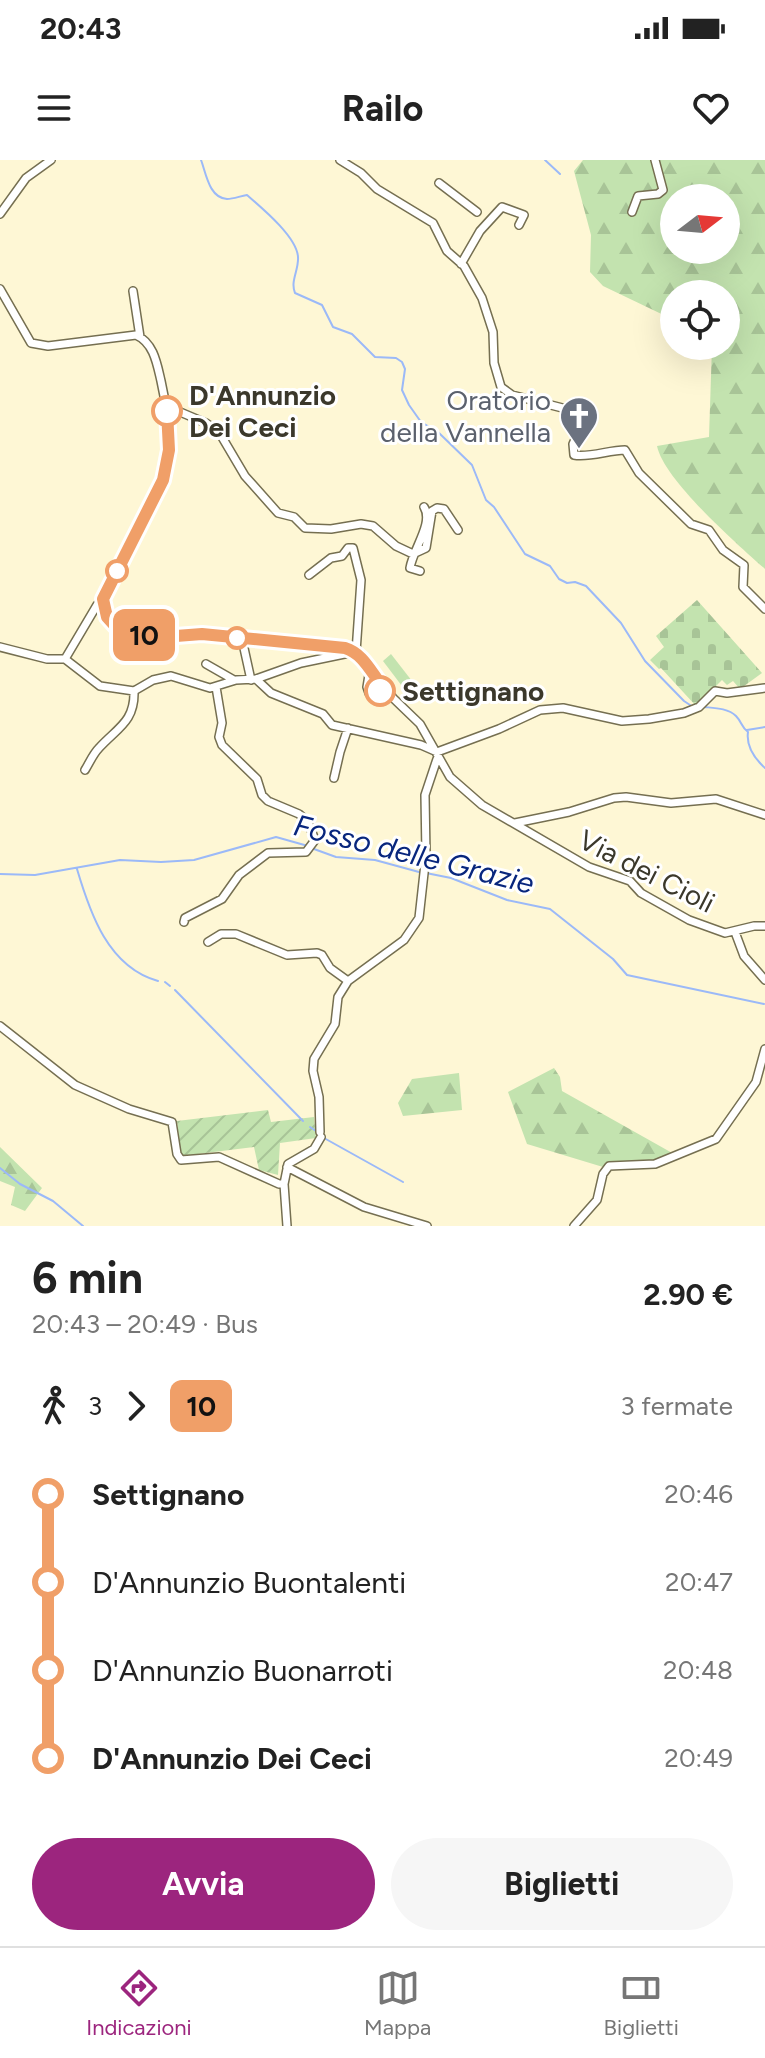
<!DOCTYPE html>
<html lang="it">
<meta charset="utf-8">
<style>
:root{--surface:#fff;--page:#f6f6f6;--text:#222;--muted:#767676;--line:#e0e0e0;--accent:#9c257e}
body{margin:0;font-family:Figtree,sans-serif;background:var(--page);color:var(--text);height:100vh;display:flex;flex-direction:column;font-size:30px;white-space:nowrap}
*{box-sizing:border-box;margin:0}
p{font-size:26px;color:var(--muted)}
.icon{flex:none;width:44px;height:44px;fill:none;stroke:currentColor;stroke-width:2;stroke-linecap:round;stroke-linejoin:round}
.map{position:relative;height:1066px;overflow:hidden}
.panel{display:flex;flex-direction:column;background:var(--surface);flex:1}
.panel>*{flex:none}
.badge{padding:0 16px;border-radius:12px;font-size:28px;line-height:52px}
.needle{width:52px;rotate:74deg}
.tools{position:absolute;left:660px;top:24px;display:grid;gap:16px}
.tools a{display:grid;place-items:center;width:80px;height:80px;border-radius:50%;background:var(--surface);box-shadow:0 8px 32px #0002;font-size:40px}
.map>.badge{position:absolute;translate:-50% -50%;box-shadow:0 0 0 4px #fff}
.legs{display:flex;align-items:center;gap:12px;height:88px;padding:0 32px;font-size:26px}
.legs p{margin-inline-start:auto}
.headline{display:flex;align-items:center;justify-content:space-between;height:136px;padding:0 32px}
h1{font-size:44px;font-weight:700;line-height:60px}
.button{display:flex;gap:16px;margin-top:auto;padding:16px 32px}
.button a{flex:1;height:92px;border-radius:48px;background:var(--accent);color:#fff;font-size:32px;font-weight:700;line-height:92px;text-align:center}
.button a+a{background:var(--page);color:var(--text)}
ul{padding:0 32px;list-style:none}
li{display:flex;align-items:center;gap:28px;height:88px;font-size:30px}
li i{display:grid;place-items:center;width:12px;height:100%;margin:0 10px;background:currentColor}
li i::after{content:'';width:20px;height:20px;margin:-10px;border:6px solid;border-radius:50%;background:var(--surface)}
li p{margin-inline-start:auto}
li:first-child i{background:linear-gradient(#0000 50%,currentColor 0)}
li:last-child i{background:linear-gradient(currentColor 50%,#0000 0)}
.status{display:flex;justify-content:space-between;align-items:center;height:56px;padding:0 40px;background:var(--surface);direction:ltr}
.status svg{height:22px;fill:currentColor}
header{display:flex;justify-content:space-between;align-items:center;height:104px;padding:0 32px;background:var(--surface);font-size:36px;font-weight:700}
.tab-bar{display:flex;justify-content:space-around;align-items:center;height:112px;border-top:2px solid var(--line);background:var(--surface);font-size:22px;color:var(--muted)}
.tab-bar a{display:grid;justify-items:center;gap:4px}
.tab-bar .selected{color:var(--accent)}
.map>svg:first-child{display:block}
.forest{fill:url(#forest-firs);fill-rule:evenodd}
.cemetery{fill:url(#cemetery-stones)}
.park{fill:url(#park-tufts)}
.garden{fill:url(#garden-furrows)}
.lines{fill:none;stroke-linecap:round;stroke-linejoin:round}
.stream{stroke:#9bb9f8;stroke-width:2}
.minor-casing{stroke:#756f51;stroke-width:10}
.minor{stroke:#fff;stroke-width:7}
.line-1-casing{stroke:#fff;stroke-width:18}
.line-1{stroke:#f09f68;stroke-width:12}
.stop-1-dot{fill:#fff;stroke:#f09f68;stroke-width:4}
.labels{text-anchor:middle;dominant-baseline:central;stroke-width:6;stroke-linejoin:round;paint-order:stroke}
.stop-label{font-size:28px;font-weight:bold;fill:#3b382b;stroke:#fff;text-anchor:start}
.worship-label{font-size:28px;fill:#5b616d;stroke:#fff;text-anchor:end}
.street-label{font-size:28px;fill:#3b382b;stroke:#fff}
.water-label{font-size:30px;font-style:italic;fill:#08267d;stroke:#fff}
</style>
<div class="status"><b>20:43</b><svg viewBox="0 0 49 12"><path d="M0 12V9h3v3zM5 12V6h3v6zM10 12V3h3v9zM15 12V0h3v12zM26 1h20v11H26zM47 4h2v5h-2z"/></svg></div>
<header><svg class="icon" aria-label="menu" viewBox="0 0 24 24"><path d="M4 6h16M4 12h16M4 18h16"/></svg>Railo<svg class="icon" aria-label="heart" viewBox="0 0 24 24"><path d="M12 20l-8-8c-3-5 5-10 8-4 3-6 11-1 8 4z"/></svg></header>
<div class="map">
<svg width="765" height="1066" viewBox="0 0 765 1066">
<defs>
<pattern id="forest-firs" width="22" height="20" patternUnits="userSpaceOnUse" patternTransform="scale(2)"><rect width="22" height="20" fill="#c3e3af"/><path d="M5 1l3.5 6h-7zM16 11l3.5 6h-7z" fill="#a8c497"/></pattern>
<pattern id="cemetery-stones" width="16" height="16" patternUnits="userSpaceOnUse" patternTransform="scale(2)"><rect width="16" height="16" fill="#c3e3af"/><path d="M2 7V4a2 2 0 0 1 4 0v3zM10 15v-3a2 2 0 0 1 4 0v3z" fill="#a8c497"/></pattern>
<pattern id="park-tufts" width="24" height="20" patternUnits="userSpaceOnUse" patternTransform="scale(2)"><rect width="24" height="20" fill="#c3e3af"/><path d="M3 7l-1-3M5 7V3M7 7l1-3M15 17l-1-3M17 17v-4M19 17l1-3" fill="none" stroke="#a8c497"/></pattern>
<pattern id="garden-furrows" width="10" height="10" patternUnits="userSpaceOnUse" patternTransform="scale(2)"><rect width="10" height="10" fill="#c3e3af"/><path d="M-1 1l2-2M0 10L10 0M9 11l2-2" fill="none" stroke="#a8c497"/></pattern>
</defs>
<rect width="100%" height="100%" fill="#fef7d5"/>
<!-- forest -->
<path class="forest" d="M583,0H765V409C737,384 664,320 657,286L709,277L712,186H726V134H674V160L603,126L590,112L591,75L574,11ZM674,38H726V90H674Z
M554,908L560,917L562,931L674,994L643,1003L614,1002L603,1007L527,984L508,932Z
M459,913L462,950L403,956L398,943L412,919Z
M0,987L42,1028L25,1051L11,1045L15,1027L0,1021Z"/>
<!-- cemetery -->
<path class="cemetery" d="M697,440L762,513L740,529L733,521L727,525L722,520L696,546L661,508L659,509L650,500L664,487L656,476Z"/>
<!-- park -->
<path class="park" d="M391,494L419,530L411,538L383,501Z"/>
<!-- garden -->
<path class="garden" d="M268,950L271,962L314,957L316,978L280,983L278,1015L259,1010L254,987L181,996L177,961Z"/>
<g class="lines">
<!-- stream -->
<path class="stream" d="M201,0C206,13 209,38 227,39C234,39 240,36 247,35C262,48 297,77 298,97C299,110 290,121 295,133L322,145L333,167L352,174L375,197L396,198L402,202L405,209L402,230L409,245L421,262L438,272L472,305L486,340L494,347L525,394L550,406L559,419L567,423L575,422L586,426L621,463L645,501L684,541L693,547
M545,0L560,14
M704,547C714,548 728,548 736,556C742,562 741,567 748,572C746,586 755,599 765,608
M747,570L765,567
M314,689L336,697L375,700L419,712
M77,709C90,753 108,807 158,821
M426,713L451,718L507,740L550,749L613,799L627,815L764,844
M0,714L35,715L120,700L161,702L194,700L276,677L308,686
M165,822L170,826
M175,830L303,961
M310,967L316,971
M324,978L403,1022
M0,1008L20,1024L53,1041L83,1066"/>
<!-- minor casing -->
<g class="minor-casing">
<path id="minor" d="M340,0L361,13L377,29L433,63L447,91L464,106L482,138L493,172L494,203L501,227L512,235L578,252L584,260L573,284L574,295C589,298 609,290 625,290L639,313L691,364L709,370L723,390L744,405L743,427L765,449
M439,23L477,52
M632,52L638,36L658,34L663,30L655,0
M0,54L26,18L51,0
M461,104L480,71L502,47L524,55L519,65
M0,129L31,183L48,186L136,175C154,183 157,204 161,221C167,248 172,279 167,307C159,346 121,400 103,439L107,457L116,467L133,473L163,477L193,473L337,487L356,492
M133,131L140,177
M166,246L206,263L219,272L245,316L278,353L294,357L305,368L331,369L361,364L373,366L396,386L413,394
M413,394L426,388L432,351L437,348L444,349L458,370
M420,411L410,408C413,389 434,363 424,347
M309,415L331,398L342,396L348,388H353L361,420L356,492L393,538L420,564L450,617L482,645L589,707L630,721L641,733L689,760L725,773L754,766H765
M242,479L251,520
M0,487L47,499H65L100,526L134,531L153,520L171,516L210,528L236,520L256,519L301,503L354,492
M65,499L97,445L103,439
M206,504L234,520
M370,509L367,527L369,533H377L384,528
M256,519L271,533L323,554L332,565L421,585L437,592
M437,592L499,569L540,550L563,548L622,561L649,559L684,553L699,547L715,531L727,533L765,528
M85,610C90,602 93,594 99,588C117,568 135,562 134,531
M334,618L340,592L348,568
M515,663L569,652L614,638L626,637L671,643L716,639L765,655
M184,762L185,758L222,739L239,715L268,693L306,692L315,680L308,662L299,654L268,641L262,635L257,619L222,585L219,577L222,563L216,527
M735,772L744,796L765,820
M208,782L221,774H236L287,795L317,793L322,795L330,808L348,821
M0,866L75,925L129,949L172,962L177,994L181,1000L219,997L279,1024H284
M320,972L319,937L313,911L314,899L335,864L338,837L348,821L404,780L419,758L426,695L425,635L437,599
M287,1007L364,1047L427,1066
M287,1066L284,1024L288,1004L314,989L321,977
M574,1066L597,1040L603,1014L609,1006L655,1004L716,979L756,922L765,889"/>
</g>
<!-- minor -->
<use href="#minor" class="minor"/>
</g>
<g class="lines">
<!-- line-1 casing -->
<g class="line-1-casing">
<path id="line-1" d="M167,251L169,290L163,320L103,439L107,457L116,467L133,473L163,477L202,474L345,488C364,494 371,513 384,528L380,531"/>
</g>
<!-- line-1 -->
<use href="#line-1" class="line-1"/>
</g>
<!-- icons -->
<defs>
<g id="church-pin" transform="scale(2)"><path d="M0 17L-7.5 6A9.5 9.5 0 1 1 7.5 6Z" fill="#6b7280" stroke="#fff"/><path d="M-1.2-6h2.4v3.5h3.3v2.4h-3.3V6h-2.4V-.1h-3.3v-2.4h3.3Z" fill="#fff"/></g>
</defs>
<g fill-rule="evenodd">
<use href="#church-pin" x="579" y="256"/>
</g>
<!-- markers -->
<g class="stop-1-dot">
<circle cx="167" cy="251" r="14"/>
<circle cx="117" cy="411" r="10"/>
<circle cx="237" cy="478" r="10"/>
<circle cx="380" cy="531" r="14"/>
</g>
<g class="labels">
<!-- stop labels -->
<g class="stop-label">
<text x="189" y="235">D'Annunzio<tspan x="189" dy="32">Dei Ceci</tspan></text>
<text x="402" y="531">Settignano</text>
</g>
<!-- worship labels -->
<g class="worship-label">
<text x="551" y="240">Oratorio<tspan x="551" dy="32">della Vannella</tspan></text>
</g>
<!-- street labels -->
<g class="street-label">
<text transform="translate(647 711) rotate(27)">Via dei Cioli</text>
</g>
<!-- water labels -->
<g class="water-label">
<text transform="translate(414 694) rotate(14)">Fosso delle Grazie</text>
</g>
</g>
</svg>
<div class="tools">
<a><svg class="needle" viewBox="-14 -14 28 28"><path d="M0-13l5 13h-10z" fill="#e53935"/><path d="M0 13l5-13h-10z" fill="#767676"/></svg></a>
<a><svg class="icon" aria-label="locate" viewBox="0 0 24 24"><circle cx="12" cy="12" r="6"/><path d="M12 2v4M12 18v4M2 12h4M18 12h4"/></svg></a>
</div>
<b class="badge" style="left:144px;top:475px;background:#f09f68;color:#111">10</b>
</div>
<section class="panel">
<div class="headline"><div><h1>6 min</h1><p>20:43 – 20:49 · Bus</p></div><b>2.90 €</b></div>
<div class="legs"><svg class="icon" aria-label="walk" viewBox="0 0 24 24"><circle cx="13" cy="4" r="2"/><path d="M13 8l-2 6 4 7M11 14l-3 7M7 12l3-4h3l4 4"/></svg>3<svg class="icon" aria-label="forward" viewBox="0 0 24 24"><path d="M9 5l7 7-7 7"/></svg><b class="badge" style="background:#f09f68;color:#111">10</b><p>3 fermate</p></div>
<ul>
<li><i style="color:#f09f68"></i><b>Settignano</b><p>20:46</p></li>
<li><i style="color:#f09f68"></i><span>D'Annunzio Buontalenti</span><p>20:47</p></li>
<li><i style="color:#f09f68"></i><span>D'Annunzio Buonarroti</span><p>20:48</p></li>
<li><i style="color:#f09f68"></i><b>D'Annunzio Dei Ceci</b><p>20:49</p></li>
</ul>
<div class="button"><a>Avvia</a><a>Biglietti</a></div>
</section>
<nav class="tab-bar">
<a class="selected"><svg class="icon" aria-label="directions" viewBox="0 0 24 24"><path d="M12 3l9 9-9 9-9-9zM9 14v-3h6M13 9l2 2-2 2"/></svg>Indicazioni</a>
<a><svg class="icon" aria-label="map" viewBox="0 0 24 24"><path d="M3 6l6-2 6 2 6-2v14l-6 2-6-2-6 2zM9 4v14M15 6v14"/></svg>Mappa</a>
<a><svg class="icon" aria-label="tickets" viewBox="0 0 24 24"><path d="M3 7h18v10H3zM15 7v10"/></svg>Biglietti</a>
</nav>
